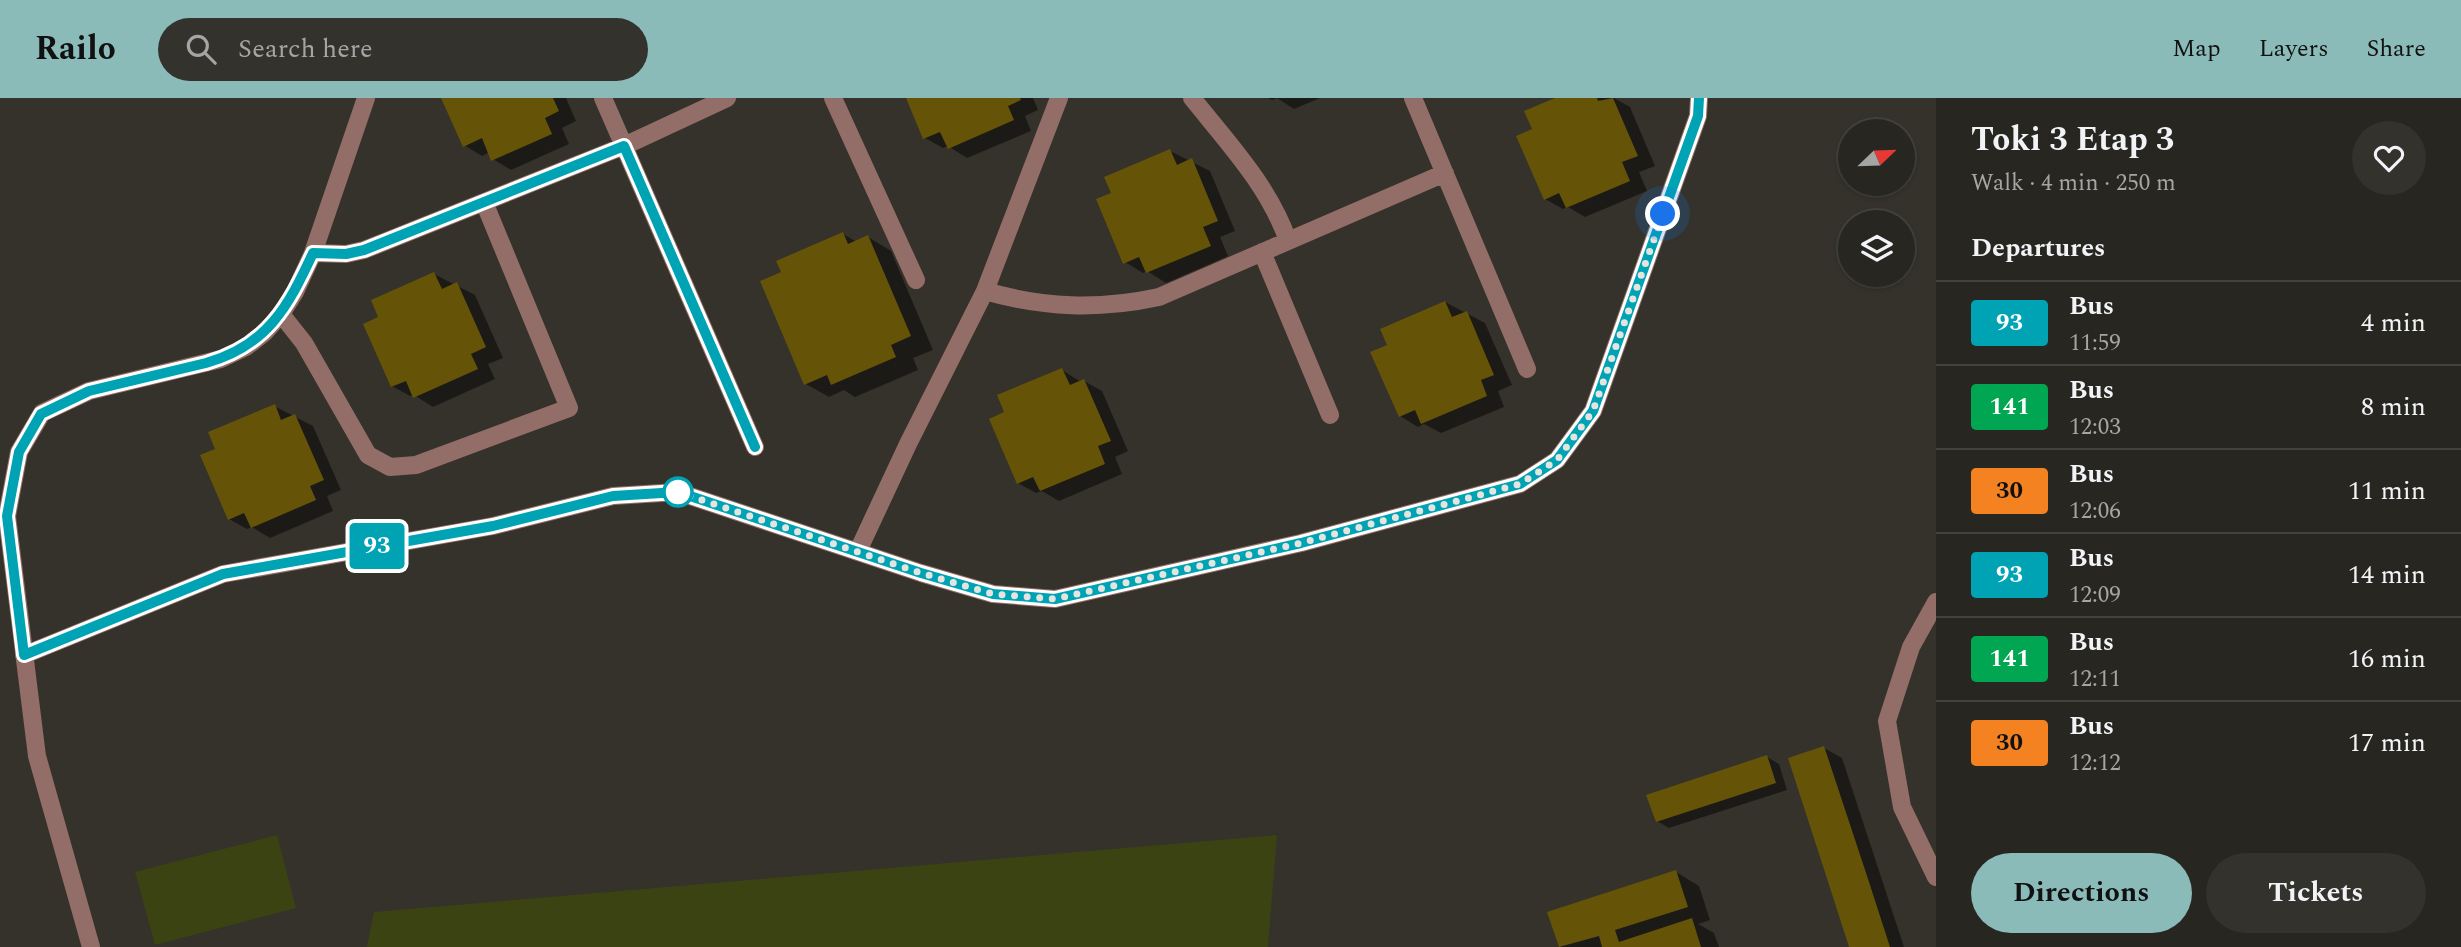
<!DOCTYPE html>
<meta charset="utf-8">
<style>
:root{--surface:#272620;--page:#33322d;--text:#f1f3f6;--muted:#a4a5a5;--line:#43433e;--accent:#8bbbb9}
body{margin:0;font-family:Spectral,serif;background:var(--page);color:var(--text);height:100vh;display:flex;flex-direction:column;font-size:26px;white-space:nowrap}
*{box-sizing:border-box;margin:0}
p{font-size:23px;color:var(--muted)}
.icon{flex:none;width:38px;height:38px;fill:none;stroke:currentColor;stroke-width:2;stroke-linecap:round;stroke-linejoin:round}
.map{position:relative;flex:1;overflow:hidden}
.sheet{display:flex;flex-direction:column;background:var(--surface);width:525px}
.sheet>*{flex:none}
.badge{padding:0 14px;border-radius:5px;font-size:24px;line-height:46px}
.needle{width:46px;rotate:67deg}
.tools{position:absolute;left:1838px;top:21px;display:grid;gap:14px}
.tools a{display:grid;place-items:center;width:77px;height:77px;border-radius:50%;background:var(--surface);box-shadow:0 2px 5px #0004,0 0 0 2px var(--line);font-size:35px}
.you{position:absolute;width:35px;height:35px;margin:-18px;border:5px solid #fff;border-radius:50%;background:#1a73e8;box-shadow:0 0 0 10px #1a73e833}
.map>.badge{position:absolute;translate:-50% -50%;box-shadow:0 0 0 4px #fff}
h2{padding:0 35px;font-size:26px;line-height:63px}
.round{display:grid;place-items:center;flex:none;width:74px;height:74px;border-radius:37px;background:var(--page)}
.head{display:flex;align-items:center;justify-content:space-between;height:119px;padding:0 35px}
h1{font-size:33px;font-weight:700;line-height:52px}
.button{display:flex;gap:14px;margin-top:auto;padding:14px 35px}
.button a{flex:1;height:80px;border-radius:42px;background:var(--accent);color:#111;font-size:28px;font-weight:700;line-height:80px;text-align:center}
.button a+a{background:var(--page);color:var(--text)}
ul{padding:0;list-style:none}
li{display:flex;align-items:center;gap:21px;height:84px;padding:0 35px;border-top:2px solid var(--line)}
li div{flex:1}
li b{display:block;font-size:26px}
li em{font-style:normal}
li .badge{min-width:77px;font-weight:700;text-align:center}
header{display:flex;align-items:center;gap:42px;box-sizing:border-box;height:98px;padding:0 35px;background:var(--accent);color:#111}
header strong{font-size:33px}
nav{display:flex;gap:38px;margin-inline-start:auto;font-size:24px}
.search{width:490px;height:63px;background:var(--page);display:flex;align-items:center;gap:18px;box-sizing:border-box;padding:0 24px;border-radius:38px;color:var(--muted);font-size:26px}
main{display:flex;flex:1;min-height:0}
.map>svg:first-child{display:block}
.green{fill:#3b4313}
.shadow{fill:#0007}
.building{fill:#655408}
.lines{fill:none;stroke-linecap:round;stroke-linejoin:round}
.minor{stroke:#936d67;stroke-width:18}
.line-casing{stroke:#fff;stroke-width:16}
.line{stroke:#00a3b4;stroke-width:10}
.walk{stroke:#e6e4df;stroke-width:7;stroke-dasharray:0 12.6}
.stop-dot{fill:#fff;stroke:#00a3b4;stroke-width:3.5}
</style>
<header>
<strong>Railo</strong>
<div class="search"><svg class="icon" aria-label="search" viewBox="0 0 24 24"><circle cx="10" cy="10" r="6"/><path d="M15 15l6 6"/></svg>Search here</div>
<nav><a>Map</a><a>Layers</a><a>Share</a></nav>
</header>
<main>
<div class="map">
<svg width="1936" height="849" viewBox="0 0 1936 849">
<rect width="100%" height="100%" fill="#34322a"/>
<!-- green -->
<path class="green" d="M277,737L296,810L155,847L135,774Z
M1277,737L1268,849H367L374,814Z"/>
<!-- shadow -->
<path class="shadow" d="M443,0H566L576,23L562,30L569,46L511,72L493,61L490,54L482,58L464,47Z
M908,0H1033L1038,12L1025,18L1031,33L967,60L948,48L943,50L925,40Z
M1268,0H1320L1294,11L1277,0L1272,2Z
M1560,0H1614L1630,9L1655,68L1639,74L1647,93L1585,119L1568,109L1563,111L1545,101L1534,32Z
M1170,53L1210,73L1235,133L1220,139L1228,158L1166,185L1147,173L1143,175L1125,164L1113,96Z
M843,136L857,144L868,139L891,153L933,252L913,260L918,272L855,299L844,292L829,299L806,286L783,175Z
M434,176L475,197L503,260L488,266L495,281L433,309L414,297L410,298L392,288L380,220Z
M1445,204L1485,225L1512,287L1498,293L1504,309L1441,335L1424,326L1418,329L1400,318L1389,248Z
M1062,272L1081,284L1084,283L1102,293L1128,353L1115,359L1122,376L1059,403L1042,393L1036,395L1018,385L1007,315Z
M274,308L313,328L341,392L327,398L333,413L270,440L252,429L247,431L229,421L217,351Z
M1824,650L1842,660L1904,849H1851Z
M1767,659L1779,666L1787,692L1669,730L1657,723Z
M1676,774L1699,788L1710,822L1698,826L1714,835L1719,849H1561L1550,816Z"/>
<!-- building -->
<path class="building" d="M441,0H553L559,13L545,20L552,36L491,63L482,40L463,49Z
M906,0H1020L1021,2L1008,8L1014,22L948,51L940,34L923,41Z
M1555,0H1597L1598,3L1613,0L1638,58L1622,64L1630,83L1566,110L1559,95L1544,102L1516,38L1532,31L1524,13Z
M1170,51L1177,67L1192,60L1218,123L1203,129L1211,148L1146,175L1139,159L1123,166L1096,101L1111,95L1104,79Z
M843,134L848,146L868,137L911,238L891,247L896,259L831,287L827,277L804,287L760,183L781,174L776,163Z
M434,174L442,191L457,184L486,249L471,256L478,271L413,300L406,283L391,289L363,226L378,219L371,202Z
M1445,203L1452,219L1467,213L1494,277L1481,282L1487,298L1421,326L1415,312L1399,319L1370,254L1387,247L1380,231Z
M1062,270L1070,287L1084,281L1111,343L1098,348L1105,366L1040,393L1033,379L1017,386L989,321L1004,314L997,297Z
M275,306L281,322L295,316L324,382L310,388L316,402L251,430L244,415L228,422L200,357L215,351L208,334Z
M1824,648L1869,784L1890,849H1849L1832,796L1788,660Z
M1767,657L1776,685L1656,724L1646,697Z
M1676,772L1688,809L1615,832L1619,844L1692,820L1701,849H1602L1599,838L1559,849L1547,814Z"/>
<g class="lines">
<!-- minor -->
<path class="minor" d="M603,0L755,349
M833,0L916,182
M1192,0C1228,45 1269,88 1288,143
M1413,0L1527,271
M1262,154L1330,317
M313,155L346,156L364,152L624,48L727,0
M985,193C1044,210 1099,212 1159,199L1445,75
M281,216L304,245L368,357L390,369L416,367L569,310L484,104
M858,453L908,346L985,193L1059,0
M1936,504L1911,549L1887,623L1902,709L1936,779
M24,557L223,476L493,428L613,398L678,394L921,475L993,496L1055,501L1301,445L1520,386L1557,362L1593,313L1698,18L1699,0
M91,849L37,658L7,418L19,354L42,315L89,293L221,261L246,249L264,235L281,216L295,194L313,155L366,0"/>
</g>
<g class="lines">
<!-- line casing -->
<g class="line-casing">
<path id="line" d="M755,349L624,48L364,152L346,156L313,155C288,209 267,248 206,265L89,293L41,316L19,354L7,418L24,557L223,476L493,428L613,398L678,394L921,475L993,496L1055,501L1301,445L1520,386L1557,362L1593,313L1698,18L1699,0"/>
</g>
<!-- line -->
<use href="#line" class="line"/>
<!-- walk -->
<path class="walk" d="M678,394L921,475L993,496L1055,501L1301,445L1520,386L1557,362L1593,313L1663,116"/>
</g>
<!-- markers -->
<circle class="stop-dot" cx="678" cy="394" r="14"/>
</svg>
<div class="tools">
<a><svg class="needle" viewBox="-14 -14 28 28"><path d="M0-13l5 13h-10z" fill="#e53935"/><path d="M0 13l5-13h-10z" fill="#a4a5a5"/></svg></a>
<a><svg class="icon" aria-label="layers" viewBox="0 0 24 24"><path d="M12 4l9 5-9 5-9-5zM3 14l9 5 9-5"/></svg></a>
</div>
<div class="you" style="left:1663px;top:116px"></div>
<b class="badge" style="left:377px;top:448px;background:#00a3b4;color:#fff">93</b>
</div>
<section class="sheet">
<div class="head"><div><h1>Toki 3 Etap 3</h1><p>Walk · 4 min · 250 m</p></div><a class="round"><svg class="icon" aria-label="heart" viewBox="0 0 24 24"><path d="M12 20l-8-8c-3-5 5-10 8-4 3-6 11-1 8 4z"/></svg></a></div>
<h2>Departures</h2>
<ul>
<li><span class="badge" style="background:#00a3b4;color:#fff">93</span><div><b>Bus</b><p>11:59</p></div><em>4 min</em></li>
<li><span class="badge" style="background:#00a651;color:#fff">141</span><div><b>Bus</b><p>12:03</p></div><em>8 min</em></li>
<li><span class="badge" style="background:#f58220;color:#111">30</span><div><b>Bus</b><p>12:06</p></div><em>11 min</em></li>
<li><span class="badge" style="background:#00a3b4;color:#fff">93</span><div><b>Bus</b><p>12:09</p></div><em>14 min</em></li>
<li><span class="badge" style="background:#00a651;color:#fff">141</span><div><b>Bus</b><p>12:11</p></div><em>16 min</em></li>
<li><span class="badge" style="background:#f58220;color:#111">30</span><div><b>Bus</b><p>12:12</p></div><em>17 min</em></li>
</ul>
<div class="button"><a>Directions</a><a>Tickets</a></div>
</section>
</main>
